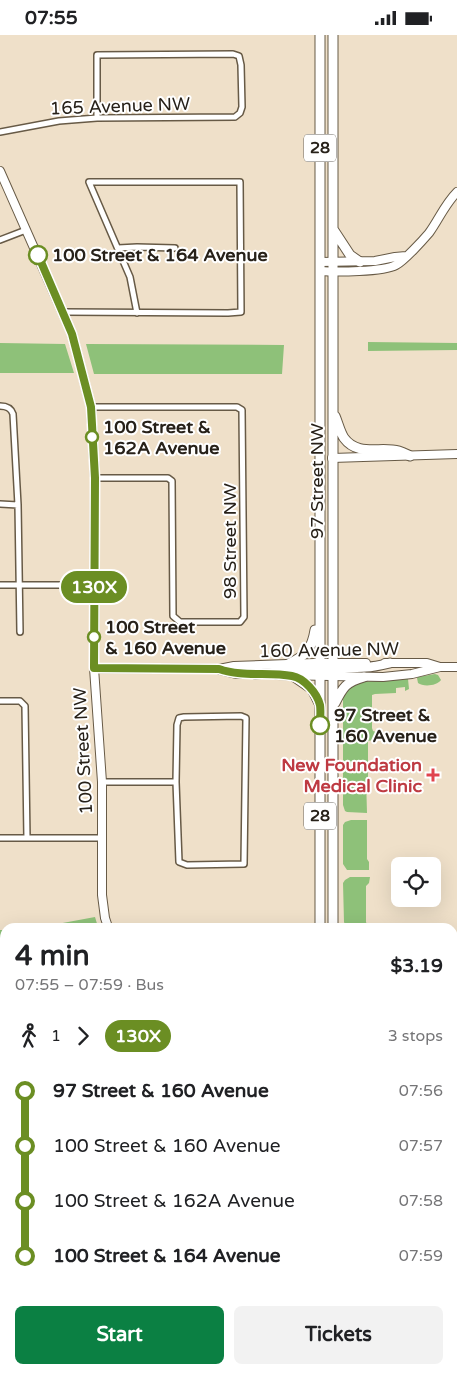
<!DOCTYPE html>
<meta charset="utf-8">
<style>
:root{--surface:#fff;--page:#f2f2f2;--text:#202124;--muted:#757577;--accent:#0b8043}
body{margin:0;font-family:"Varela Round",sans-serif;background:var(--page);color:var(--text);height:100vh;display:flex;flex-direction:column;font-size:19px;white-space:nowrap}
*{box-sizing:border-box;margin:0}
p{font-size:16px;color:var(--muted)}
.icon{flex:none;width:28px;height:28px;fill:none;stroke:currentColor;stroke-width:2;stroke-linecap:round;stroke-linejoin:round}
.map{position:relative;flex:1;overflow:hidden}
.details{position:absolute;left:0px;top:888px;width:458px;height:451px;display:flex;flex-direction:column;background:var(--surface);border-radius:15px 15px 0 0;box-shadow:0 5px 20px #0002}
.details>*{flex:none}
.badge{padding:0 10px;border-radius:16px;font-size:18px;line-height:32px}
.buttons{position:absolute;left:391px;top:822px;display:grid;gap:10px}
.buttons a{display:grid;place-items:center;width:50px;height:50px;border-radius:8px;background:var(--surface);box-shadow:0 5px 20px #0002;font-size:25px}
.map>.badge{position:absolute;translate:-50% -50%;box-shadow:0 0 0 2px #fff}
.legs{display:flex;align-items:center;gap:8px;height:55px;padding:0 15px;font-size:16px}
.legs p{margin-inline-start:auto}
.headline{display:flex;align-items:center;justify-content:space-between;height:85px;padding:0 15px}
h1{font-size:28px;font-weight:800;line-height:38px}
.button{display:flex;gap:10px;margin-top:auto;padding:10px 15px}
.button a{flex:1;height:58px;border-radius:8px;background:var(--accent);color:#fff;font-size:20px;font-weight:800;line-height:58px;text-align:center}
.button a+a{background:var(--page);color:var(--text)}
ul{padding:0 15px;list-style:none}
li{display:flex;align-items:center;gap:18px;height:55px;font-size:19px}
li i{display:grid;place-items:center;width:8px;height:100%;margin:0 6px;background:currentColor}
li i::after{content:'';width:12px;height:12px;margin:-6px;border:4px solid;border-radius:50%;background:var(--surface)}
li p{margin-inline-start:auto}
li:first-child i{background:linear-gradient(#0000 50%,currentColor 0)}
li:last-child i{background:linear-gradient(currentColor 50%,#0000 0)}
.status{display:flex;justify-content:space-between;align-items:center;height:35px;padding:0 25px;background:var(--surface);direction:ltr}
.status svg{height:14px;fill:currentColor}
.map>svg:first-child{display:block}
.green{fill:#8ec179}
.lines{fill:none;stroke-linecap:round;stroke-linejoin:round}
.street-casing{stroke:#675a46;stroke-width:8}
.secondary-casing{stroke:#675a46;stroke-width:10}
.primary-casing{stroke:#675a46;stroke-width:11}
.street{stroke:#fff;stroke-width:5}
.secondary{stroke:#fff;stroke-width:8}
.primary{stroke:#fff;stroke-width:9}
.line-1-casing{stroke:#fff;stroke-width:11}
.line-1{stroke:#6b8e23;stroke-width:8}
.stop-1-dot{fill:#fff;stroke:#6b8e23;stroke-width:2.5}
.health-dot{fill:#e0444e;stroke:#fff;stroke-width:2}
.labels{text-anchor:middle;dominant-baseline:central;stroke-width:4;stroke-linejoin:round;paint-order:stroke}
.shield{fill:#fff;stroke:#68645e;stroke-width:1}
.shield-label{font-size:16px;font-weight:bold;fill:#272119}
.street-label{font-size:18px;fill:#272119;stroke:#fff}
.stop-label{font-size:18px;font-weight:bold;fill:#272119;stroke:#fff;text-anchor:start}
.health-label{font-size:18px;font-weight:bold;fill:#be3a42;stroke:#fff;text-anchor:end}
</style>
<div class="status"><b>07:55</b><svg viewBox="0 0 49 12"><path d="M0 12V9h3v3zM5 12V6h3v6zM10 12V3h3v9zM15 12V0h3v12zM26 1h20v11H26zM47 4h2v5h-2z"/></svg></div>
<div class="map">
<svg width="457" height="1338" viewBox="0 0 457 1338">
<rect width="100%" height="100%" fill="#efe0c9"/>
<!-- green -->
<path class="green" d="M368,307L457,308V315L368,316Z
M0,308L65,309L74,338H0Z
M86,309L284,310L282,339H94Z
M435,639L438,640L441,645C437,651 423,652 418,648L417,643L418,642Z
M408,644L409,654L405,656V652L396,653V658L375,659L372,660V693L373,696L376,697L377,699L373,701V705L368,706V742L366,743L367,778L347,777L345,776L343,770V664L345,657L357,647Z
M351,785H367V824L369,827V835H347L343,829V790L345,787Z
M350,842H370L369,848L366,851V887L368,892H346L344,887L343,848L345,845Z
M95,882L98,892H41Z
M0,895H5V1085H0Z"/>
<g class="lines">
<!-- street casing -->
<g class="street-casing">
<path id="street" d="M0,97L59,86L97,83L235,82L240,78L242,72L241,30L239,21L233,19L97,20V83
M0,205L26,195
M118,213L137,212L175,213
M64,277C118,277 173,278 228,278L241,277L240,147H89L130,242L137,278
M0,371C7,371 11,373 13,379L18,470L20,597
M91,372H237L242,375L244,582L240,587H180L173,581L172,446L168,443H95
M0,469L18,470
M0,550H94
M0,666H20L25,671L27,803
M241,681L246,683L244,829L187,830L179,827L176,747L177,690L179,683L184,682Z
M102,747H176
M0,803H102
M452,956L457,954
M299,1334V1338
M442,1334V1338"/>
</g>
<!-- secondary casing -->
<g class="secondary-casing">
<path id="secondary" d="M0,136L72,299L91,372L95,443L94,633L102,747V860L105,883L108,892
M320,227L375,226L395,222L406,221
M320,236C336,237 383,237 396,230C404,226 423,205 429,198C439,184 445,169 457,157
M332,423L457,419
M385,628H427L440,632
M94,633L219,634L234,631L314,628H366
M220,635L236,639H261
M277,640L383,642L412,639L440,632H457
M0,1094H5
M452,1264H457
M0,1265H5
M0,1274H5
M452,1276L457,1275"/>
</g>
<!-- primary casing -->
<g class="primary-casing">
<path id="primary" d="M320,0V892
M333,0V892
M333,194L350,220L360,227
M335,381C338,388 340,397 344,403C358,422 380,411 399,416C403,417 406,419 410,421
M288,629C306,621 312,614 315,595
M329,637C340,632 354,633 366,632C374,632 382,630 390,628
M255,639L325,633
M293,641L312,654L319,668
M335,668C343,652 346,647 364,642
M318,1334V1338
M330,1334L331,1338"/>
</g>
<!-- street -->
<use href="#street" class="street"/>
<!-- secondary -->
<use href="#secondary" class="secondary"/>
<!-- primary -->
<use href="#primary" class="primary"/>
</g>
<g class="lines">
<!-- line-1 casing -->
<g class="line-1-casing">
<path id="line-1" d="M38,220L72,299L91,372L95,443L94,633L219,634C242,642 268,637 292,641C304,643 317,658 320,670C321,676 320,684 320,690"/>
</g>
<!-- line-1 -->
<use href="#line-1" class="line-1"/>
</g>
<!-- markers -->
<g class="stop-1-dot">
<circle cx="38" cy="220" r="9"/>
<circle cx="92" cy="402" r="6"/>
<circle cx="94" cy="602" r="6"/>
<circle cx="320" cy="690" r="9"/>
</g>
<path class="health-dot" d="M430.5 732.5h5v5h5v5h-5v5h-5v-5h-5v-5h5z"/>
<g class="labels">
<!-- shield labels -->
<g class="shield">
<rect x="304" y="99.5" width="32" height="27" rx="4"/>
<rect x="304" y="767.5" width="32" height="27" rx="4"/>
</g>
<g class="shield-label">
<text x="320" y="113">28</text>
<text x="320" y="781">28</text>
</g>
<!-- street labels -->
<g class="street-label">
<text transform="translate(120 71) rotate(-2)">165 Avenue NW</text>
<text transform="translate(317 446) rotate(-90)">97 Street NW</text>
<text transform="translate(230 506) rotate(-90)">98 Street NW</text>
<text transform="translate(329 615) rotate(-1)">160 Avenue NW</text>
<text transform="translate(83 716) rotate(-93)">100 Street NW</text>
</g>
<!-- stop labels -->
<g class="stop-label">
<text x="52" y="220">100 Street &amp; 164 Avenue</text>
<text x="103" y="392">100 Street &amp;<tspan x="103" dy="21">162A Avenue</tspan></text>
<text x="105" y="592">100 Street<tspan x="105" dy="21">&amp; 160 Avenue</tspan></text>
<text x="334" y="680">97 Street &amp;<tspan x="334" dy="21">160 Avenue</tspan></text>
</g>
<!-- health labels -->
<g class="health-label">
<text x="422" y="730">New Foundation<tspan x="422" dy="21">Medical Clinic</tspan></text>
</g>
</g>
</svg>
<div class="buttons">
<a><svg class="icon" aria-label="locate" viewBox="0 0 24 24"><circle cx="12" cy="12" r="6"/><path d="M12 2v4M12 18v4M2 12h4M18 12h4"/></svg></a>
</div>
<b class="badge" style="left:94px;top:552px;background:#6b8e23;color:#fff">130X</b>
<section class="details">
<div class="headline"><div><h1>4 min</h1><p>07:55 – 07:59 · Bus</p></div><b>$3.19</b></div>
<div class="legs"><svg class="icon" aria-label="walk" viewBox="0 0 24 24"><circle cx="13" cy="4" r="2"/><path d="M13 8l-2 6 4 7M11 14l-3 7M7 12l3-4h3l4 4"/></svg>1<svg class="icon" aria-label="forward" viewBox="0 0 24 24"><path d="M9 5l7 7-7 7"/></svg><b class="badge" style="background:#6b8e23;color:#fff">130X</b><p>3 stops</p></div>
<ul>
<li><i style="color:#6b8e23"></i><b>97 Street &amp; 160 Avenue</b><p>07:56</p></li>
<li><i style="color:#6b8e23"></i><span>100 Street &amp; 160 Avenue</span><p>07:57</p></li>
<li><i style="color:#6b8e23"></i><span>100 Street &amp; 162A Avenue</span><p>07:58</p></li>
<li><i style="color:#6b8e23"></i><b>100 Street &amp; 164 Avenue</b><p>07:59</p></li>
</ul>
<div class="button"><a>Start</a><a>Tickets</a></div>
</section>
</div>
